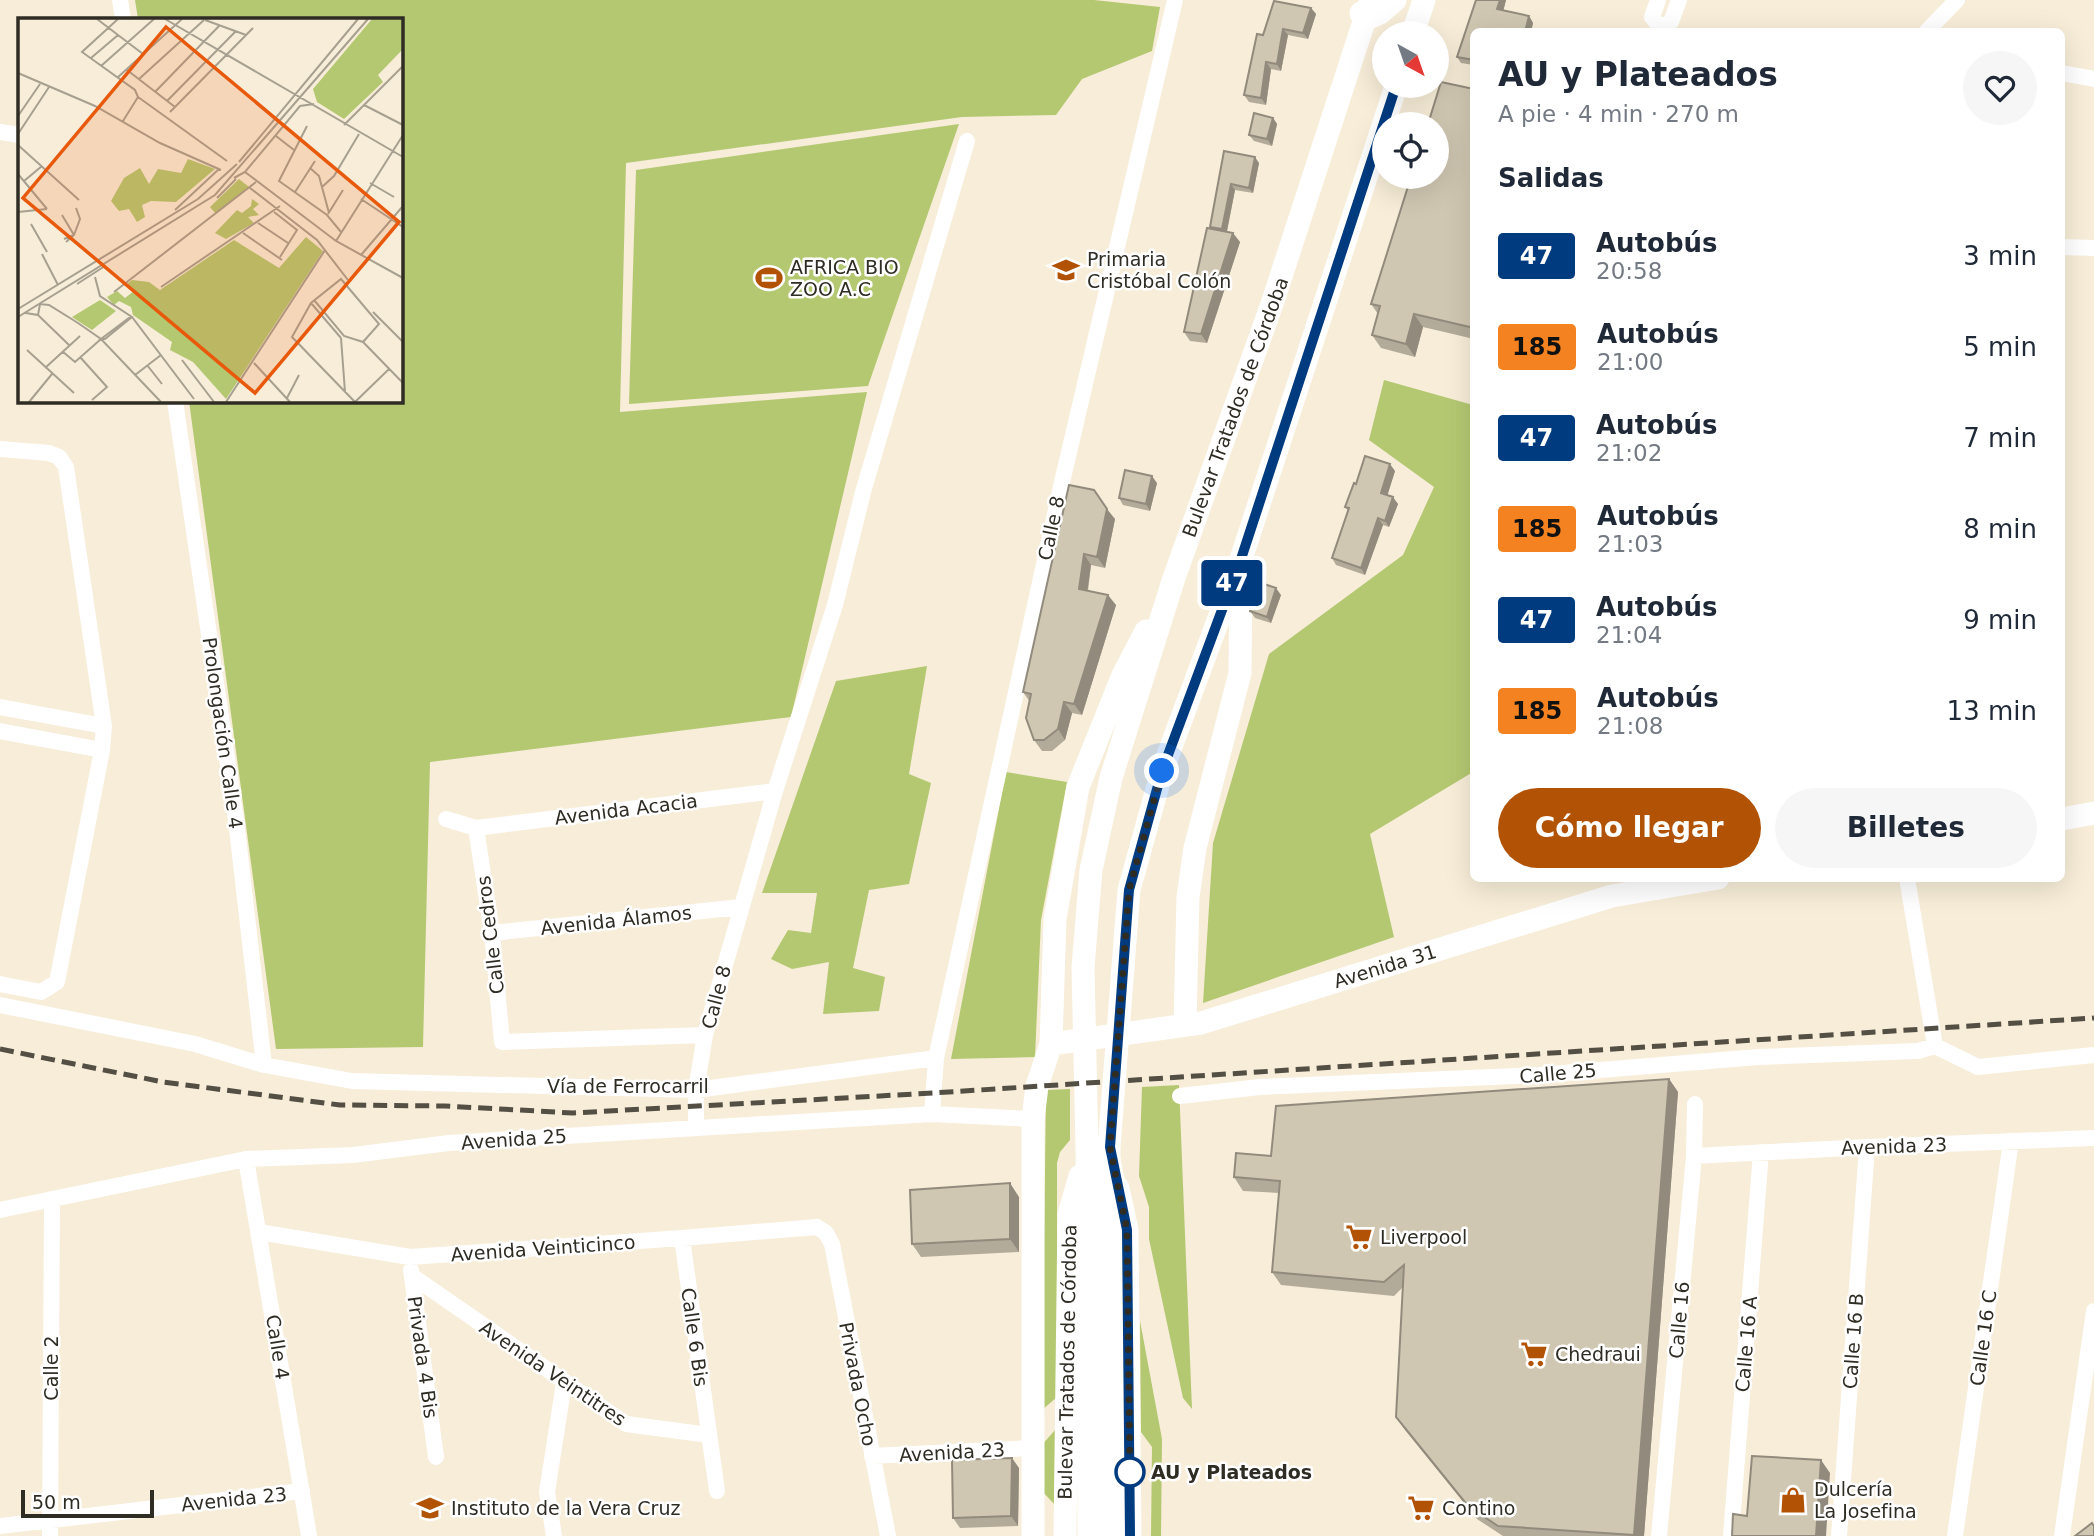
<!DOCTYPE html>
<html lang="es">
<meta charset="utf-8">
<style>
:root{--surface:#fff;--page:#f6f6f7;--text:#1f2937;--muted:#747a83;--accent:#b15205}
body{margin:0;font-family:"DejaVu Sans",sans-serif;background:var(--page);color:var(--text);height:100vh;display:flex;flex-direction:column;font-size:26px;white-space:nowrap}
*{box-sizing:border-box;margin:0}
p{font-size:23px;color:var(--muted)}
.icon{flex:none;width:38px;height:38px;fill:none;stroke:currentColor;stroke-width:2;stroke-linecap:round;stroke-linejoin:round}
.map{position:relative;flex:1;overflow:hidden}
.side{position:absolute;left:1470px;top:28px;width:595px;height:854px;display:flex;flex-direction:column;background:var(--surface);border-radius:10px;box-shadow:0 7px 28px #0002}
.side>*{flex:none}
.badge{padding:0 14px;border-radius:5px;font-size:24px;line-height:46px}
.needle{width:46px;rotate:140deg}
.fabs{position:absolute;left:1372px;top:21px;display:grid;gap:14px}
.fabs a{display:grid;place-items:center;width:77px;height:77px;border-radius:50%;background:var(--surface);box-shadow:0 7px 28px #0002;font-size:35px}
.scale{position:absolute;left:21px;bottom:18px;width:133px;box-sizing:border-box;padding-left:7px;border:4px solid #2f2c24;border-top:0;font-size:19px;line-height:24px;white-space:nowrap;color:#2f2c24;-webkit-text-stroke:5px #fff;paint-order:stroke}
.you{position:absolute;width:35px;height:35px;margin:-18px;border:5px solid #fff;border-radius:50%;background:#1a73e8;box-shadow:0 0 0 10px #1a73e833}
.map>.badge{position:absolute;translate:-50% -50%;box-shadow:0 0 0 4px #fff}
h2{padding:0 28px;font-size:26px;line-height:63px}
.round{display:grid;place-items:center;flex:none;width:74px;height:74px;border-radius:37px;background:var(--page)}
.head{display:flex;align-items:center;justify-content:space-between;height:119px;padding:0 28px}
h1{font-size:33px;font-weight:700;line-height:52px}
.primary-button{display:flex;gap:14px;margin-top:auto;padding:14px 28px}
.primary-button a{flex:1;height:80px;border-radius:42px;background:var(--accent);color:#fff;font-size:28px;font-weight:700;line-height:80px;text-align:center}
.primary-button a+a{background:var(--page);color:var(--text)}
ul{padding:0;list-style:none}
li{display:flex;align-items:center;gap:21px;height:91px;padding:0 28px}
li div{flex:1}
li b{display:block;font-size:26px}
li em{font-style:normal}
li .badge{min-width:77px;font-weight:700;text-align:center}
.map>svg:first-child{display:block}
.green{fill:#b4c872}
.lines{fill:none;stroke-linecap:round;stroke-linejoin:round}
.street{stroke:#fff;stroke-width:16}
.secondary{stroke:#fff;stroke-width:23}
.rail{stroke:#534f44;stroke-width:5;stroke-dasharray:14 7;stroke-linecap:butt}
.wall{fill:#b3ab99}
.shaded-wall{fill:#928b7d}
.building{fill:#d0c7b2;stroke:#928b7d;stroke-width:2}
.line-casing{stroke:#fff;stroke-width:16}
.line{stroke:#003b80;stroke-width:10}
.walk{stroke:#2f2c24;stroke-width:7;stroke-dasharray:0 12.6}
.stop-dot{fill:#fff;stroke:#003b80;stroke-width:3.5}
.labels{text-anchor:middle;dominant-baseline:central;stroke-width:5;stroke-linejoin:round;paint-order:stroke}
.poi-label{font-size:19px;fill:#2f2c24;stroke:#fff;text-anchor:start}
.street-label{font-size:19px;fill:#2f2c24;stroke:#fff}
.stop-label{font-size:19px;font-weight:bold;fill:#2f2c24;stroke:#fff;text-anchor:start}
.inset-road{fill:none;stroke:#a7a090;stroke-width:2}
.view{fill:#e8590c;fill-opacity:0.15;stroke:#e8590c;stroke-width:3.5}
.inset-edge{fill:none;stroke:#2f2c24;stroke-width:3.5}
</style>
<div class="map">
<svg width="2094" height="1536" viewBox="0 0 2094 1536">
<rect width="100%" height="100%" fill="#f7edd8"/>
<!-- green -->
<path class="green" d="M135,0H1094L1160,7L1152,51L1082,79L1056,115L962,117L626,163L620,412L867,392L791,717L430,762L423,1047L276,1049L189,401H401V19H138Z
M959,124L868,386L629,404L636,170Z
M1384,380L1473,405V772L1370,834L1394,937L1203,1003L1213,843L1269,654L1403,555L1434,487L1369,440Z
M927,666L909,774L931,783L909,884L869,890L853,968L885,977L879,1011L823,1014L829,962L792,969L771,959L788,930L811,933L817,893H762L836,681Z
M1006,772L1067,782L1041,920L1035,1057L951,1059Z
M1179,1085L1192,1409L1183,1398L1149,1239V1207L1139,1176L1142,1087Z
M1070,1089V1140L1060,1152L1057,1163V1397L1042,1410L1046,1090Z
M1140,1321L1162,1439L1161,1536H1151L1152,1447L1141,1432Z
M1056,1429L1055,1505L1041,1490L1040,1447Z"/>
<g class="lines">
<!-- street -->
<path class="street" d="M120,0L123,19
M1658,0L1652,17L1660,27L1671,22L1679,0
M1926,32L1957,0
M2062,73L2094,79
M0,132L19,135
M2062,247L2094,248
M175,401L236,820L264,1065
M0,449L49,453L59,457L66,467L104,726L102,750L57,982L41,992L0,984
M0,707L104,726
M0,731L102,750
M446,819L476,828L775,791
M476,828L492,933L502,1042L705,1035
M1907,878L1935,1046L1978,1067L2094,1055
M492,933L741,907
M0,1005L195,1044L264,1065L352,1081L696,1090L936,1058
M1180,1096L1260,1087L1540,1075L1758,1057L1918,1051L1935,1046
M932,1114L936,1058L1062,482L1175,0
M696,1128V1090L705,1035L775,791L835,605L863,492L967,141
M1694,1156L1867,1147L2094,1138
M246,1159L309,1536
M0,1210L246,1159L353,1155L449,1143L932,1114L1033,1119
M259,1232L410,1257L682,1238L817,1227L826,1233L832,1244L888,1536
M682,1238L717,1491
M411,1270L436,1457
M412,1276L626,1424L709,1435
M872,1456L1031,1448
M0,1526L302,1491
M50,1536L52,1201
M554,1536L547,1492L564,1383
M1659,1536L1694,1156L1695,1104
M1731,1536L1761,1152
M1839,1536L1867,1147
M1955,1536L2011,1141
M2062,1536L2094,1311"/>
<!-- secondary -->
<path class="secondary" d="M1361,13L1364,20L1380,13L1395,0
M1413,33L1424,0
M2062,819L2094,813
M1185,1024L1188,897L1195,848L1240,673L1241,575
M1051,1044L1201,1023L1612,896L1718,878
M1118,1188L1127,1230L1130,1536
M1033,1536V1119L1037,1086L1051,1044L1055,919L1078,787L1123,675L1146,631
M1065,1536L1069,1214L1080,1176
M1089,1536L1087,1149L1083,967L1091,870L1111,778L1174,578L1273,301L1371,0
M1110,1536L1108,1249L1109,1147L1129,890L1162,771L1241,559L1396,86"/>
<!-- rail -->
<path class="rail" d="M0,1049L163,1082L340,1105L445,1106L573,1113L933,1093L2094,1018"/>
</g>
<!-- wall -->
<path class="wall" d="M1476,0H1506L1503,11L1529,16L1533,23L1531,32H1474V65L1461,63L1457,57Z
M1311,8L1316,14L1308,39L1288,35L1281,71L1271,69L1266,105L1249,102L1244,95L1263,35Z
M1474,89V339L1423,327L1415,357L1381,348L1372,335L1378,314L1371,304Z
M1273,118L1277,124L1272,146L1254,141L1249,135Z
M1224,151L1259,163L1253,193L1235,190L1227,232L1240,242L1207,343L1190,341L1184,332L1211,229L1210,227Z
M1395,471L1387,495L1398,504L1389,527L1383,525L1365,575L1336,565L1332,558L1348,511L1345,507L1356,484Z
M1157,483L1150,511L1123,505L1119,498Z
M1069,485L1115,519L1105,568L1091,565L1088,591L1116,605L1082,715L1072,713L1065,740L1052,751H1042L1034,740L1030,702L1023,692Z
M1281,595L1271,623L1255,618L1250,611Z
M1669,1079L1678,1092L1644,1536H1503L1477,1519L1405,1430L1396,1417L1403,1287L1394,1296L1281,1285L1272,1272L1279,1193L1243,1191L1234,1177L1271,1156Z
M1019,1197V1252L921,1257L912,1244Z
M1019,1468L1018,1526L960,1528L953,1518Z"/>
<!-- shaded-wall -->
<path class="shaded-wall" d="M1500,0H1506L1502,16L1497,9Z
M1311,8L1316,14L1308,39L1303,33Z
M1529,16L1533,23L1531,32H1525Z
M1283,29L1288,35L1281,71L1277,64Z
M1266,62L1271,69L1266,105L1261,98Z
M1273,118L1277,124L1272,146L1267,139Z
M1255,157L1259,163L1253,193L1249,188Z
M1231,184L1235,190L1226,235L1222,229Z
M1233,233L1240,242L1207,343L1201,334Z
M1414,314L1423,327L1415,357L1406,344Z
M1390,464L1395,471L1386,500L1381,493Z
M1152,476L1157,483L1150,511L1146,504Z
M1393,497L1398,504L1389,527L1385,521Z
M1107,509L1115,519L1105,568L1097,557Z
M1378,518L1383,525L1365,575L1361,568Z
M1084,554L1091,565L1086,600L1079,589Z
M1276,588L1281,595L1271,623L1267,617Z
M1108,595L1116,605L1082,715L1074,704Z
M1064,702L1072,713L1065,740L1058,729Z
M1669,1079L1678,1092L1644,1536H1635L1634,1535Z
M1010,1183L1019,1197V1252L1010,1239Z
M1012,1458L1019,1468L1018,1526L1011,1516Z
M1821,1460L1830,1473L1826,1536H1816Z"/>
<!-- building -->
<path class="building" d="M1476,0H1500L1497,9L1529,16L1525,32H1498L1487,29L1486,32H1474V60L1457,57Z
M1274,1L1311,8L1303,33L1283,29L1277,64L1266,62L1261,98L1244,95L1257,34L1263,35Z
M1441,82L1474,89V328L1414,314L1406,344L1372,335L1380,306L1371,304L1411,177H1437V124H1428Z
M1254,113L1273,118L1267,139L1249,135Z
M1224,151L1255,157L1249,188L1231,184L1222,229L1210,227Z
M1207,228L1233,233L1201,334L1184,332Z
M1365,456L1390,464L1381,493L1393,497L1385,521L1378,518L1361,568L1332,558L1349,508L1345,507L1354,483L1356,484Z
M1125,470L1152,476L1146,504L1119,498Z
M1069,485L1094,490L1107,509L1097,557L1084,554L1079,589L1108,595L1074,704L1064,702L1058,729L1044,740H1034L1026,718L1031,694L1023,692Z
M1258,582L1276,588L1267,617L1250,611Z
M1669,1079L1634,1535L1498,1526L1468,1506L1396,1417L1404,1265L1384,1282L1272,1272L1280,1181L1234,1177L1236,1153L1271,1156L1276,1106Z
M1010,1183V1239L912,1244L910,1190Z
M1752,1456L1821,1460L1816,1536H1732L1733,1514L1747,1516Z
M1012,1458L1011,1516L953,1518L952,1460Z
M2092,1523L2094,1526V1536H2075Z"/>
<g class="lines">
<!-- line casing -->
<g class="line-casing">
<path id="line" d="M1130,1536L1127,1230L1110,1147L1129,890L1162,771L1241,559L1396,86"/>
</g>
<!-- line -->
<use href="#line" class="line"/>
<!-- walk -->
<path class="walk" d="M1130,1472V1480L1127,1230L1110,1147L1129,890L1162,771"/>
</g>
<!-- icons -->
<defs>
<g id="school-bare" transform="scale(2.1)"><path d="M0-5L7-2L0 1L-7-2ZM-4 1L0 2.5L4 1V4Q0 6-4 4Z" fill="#b15205" stroke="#fff" stroke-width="2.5" paint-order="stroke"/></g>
<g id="stadium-bare" transform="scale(2.1)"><path d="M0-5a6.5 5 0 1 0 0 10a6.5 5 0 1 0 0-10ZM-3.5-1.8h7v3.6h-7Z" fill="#b15205" stroke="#fff" stroke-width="2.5" paint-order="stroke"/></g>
<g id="supermarket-bare" transform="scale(2.1)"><path d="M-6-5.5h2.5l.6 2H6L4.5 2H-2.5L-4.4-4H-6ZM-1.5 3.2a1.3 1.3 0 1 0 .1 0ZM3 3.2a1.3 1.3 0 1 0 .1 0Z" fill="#b15205" stroke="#fff" stroke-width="2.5" paint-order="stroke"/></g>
<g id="shop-bare" transform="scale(2.1)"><path d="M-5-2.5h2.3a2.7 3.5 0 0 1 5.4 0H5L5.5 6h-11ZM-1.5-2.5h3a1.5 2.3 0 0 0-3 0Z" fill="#b15205" stroke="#fff" stroke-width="2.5" paint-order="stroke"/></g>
</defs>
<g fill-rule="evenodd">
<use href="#school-bare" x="1066" y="270"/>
<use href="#stadium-bare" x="769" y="278"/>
<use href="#supermarket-bare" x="1359" y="1237"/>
<use href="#supermarket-bare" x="1534" y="1354"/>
<use href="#shop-bare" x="1793" y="1500"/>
<use href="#school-bare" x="430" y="1508"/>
<use href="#supermarket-bare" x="1421" y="1508"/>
</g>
<!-- markers -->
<circle class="stop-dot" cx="1130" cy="1472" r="14"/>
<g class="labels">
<!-- poi labels -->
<g class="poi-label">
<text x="1087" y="259">Primaria<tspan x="1087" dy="22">Cristóbal Colón</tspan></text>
<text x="790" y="267">AFRICA BIO<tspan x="790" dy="22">ZOO A.C</tspan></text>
<text x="1380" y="1237">Liverpool</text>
<text x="1555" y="1354">Chedraui</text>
<text x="1814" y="1489">Dulcería<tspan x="1814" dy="22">La Josefina</tspan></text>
<text x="451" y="1508">Instituto de la Vera Cruz</text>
<text x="1442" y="1508">Contino</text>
</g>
<!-- street labels -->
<g class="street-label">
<text transform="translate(1235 407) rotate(-70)">Bulevar Tratados de Córdoba</text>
<text transform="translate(1051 528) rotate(-78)">Calle 8</text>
<text transform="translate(223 733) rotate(82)">Prolongación Calle 4</text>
<text transform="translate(626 809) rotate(-7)">Avenida Acacia</text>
<text transform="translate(616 920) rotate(-6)">Avenida Álamos</text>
<text transform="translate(490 935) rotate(-97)">Calle Cedros</text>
<text transform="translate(1385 966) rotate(-17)">Avenida 31</text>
<text transform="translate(716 997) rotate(-75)">Calle 8</text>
<text transform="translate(1558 1073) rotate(-5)">Calle 25</text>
<text x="628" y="1086">Vía de Ferrocarril</text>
<text transform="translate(514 1139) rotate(-4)">Avenida 25</text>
<text transform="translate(1894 1146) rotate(-2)">Avenida 23</text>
<text transform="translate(543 1248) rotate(-4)">Avenida Veinticinco</text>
<text transform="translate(1679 1320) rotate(-85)">Calle 16</text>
<text transform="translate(695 1337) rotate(82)">Calle 6 Bis</text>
<text transform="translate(1983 1338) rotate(-82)">Calle 16 C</text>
<text transform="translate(1853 1341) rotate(-86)">Calle 16 B</text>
<text transform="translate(1746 1344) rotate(-85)">Calle 16 A</text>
<text transform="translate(278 1347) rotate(81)">Calle 4</text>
<text transform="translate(423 1357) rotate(82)">Privada 4 Bis</text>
<text transform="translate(1067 1362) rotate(-89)">Bulevar Tratados de Córdoba</text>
<text transform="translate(51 1368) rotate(-90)">Calle 2</text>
<text transform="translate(553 1373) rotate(34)">Avenida Veintitres</text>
<text transform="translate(858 1384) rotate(79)">Privada Ocho</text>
<text transform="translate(952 1452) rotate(-3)">Avenida 23</text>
<text transform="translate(234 1499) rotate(-6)">Avenida 23</text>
</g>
<!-- stop labels -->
<g class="stop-label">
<text x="1151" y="1472">AU y Plateados</text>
</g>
</g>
<!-- overview -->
<g transform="translate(18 18)">
<rect width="385" height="385" fill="#f7edd8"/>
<path d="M354,1H385V31L360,57L365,64L326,101L299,84L295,71ZM170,141L197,151L158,184L133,183L124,187L127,199L119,204L111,191L101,193L93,183L106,160L122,150L131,166L140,151L163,155ZM221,161L231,169L198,196L192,189ZM234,181L241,186L235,191L241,197L230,199L236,205L208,221L197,215L219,192L224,195L233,188ZM288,219L305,233L208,381L175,344L152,332L154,324L115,297L113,289L101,283L96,287L89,279L99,273L107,280L116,273L109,266L114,262L131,264L142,272L216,222L261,250ZM82,282L98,293L74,312L54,299Z" fill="#b4c872"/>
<path class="inset-road" d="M79,1L125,36M100,1L64,34L117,72L120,79L105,103M147,1L385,139M187,2L228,17M73,40L100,17M83,48L136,1M109,52L157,89M0,55L77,88L142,125L203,152M99,60L164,1M121,61L186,2M137,74L201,8M120,79L209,143M149,83L218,13M346,87L385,107M152,94L235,10M0,98L22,66M326,107L385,48M289,108L261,163L309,197L323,214M0,116L31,69M258,118L276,132M0,127L61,182M221,144L340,1M292,150L301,158L311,195M227,154L318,223L385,260M0,156L29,191M216,160L227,154L282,88L296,86M6,163L24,148M352,165L376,179M304,169L316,158L341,116M232,170L299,222L330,262M277,174L297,143M199,180L218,161M343,181L385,209M157,192L201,151M0,194L29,191M256,194L279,212L262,239M310,196L325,172M44,197L56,217M240,205L270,225M13,206L29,234M225,215L264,242M56,217L62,201L58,190M46,221L56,217L48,224M318,223L385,117M24,236L40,267M343,237L385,188M77,259L82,278L114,299L176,381M59,266L87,248M143,269L262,188M96,274L238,164M296,282L326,318L345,324L385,365M293,285L323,320M0,291L180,181L219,146M355,294L385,324M8,295L20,297L22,286L31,287L60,305L83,321L143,384M20,297L51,327M0,299L197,177L350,1M114,299L87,321H83L111,300ZM323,320L327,374M345,324L361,306L323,261L293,285L274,319L337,384L371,351M9,332L56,375M44,333L57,344L83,321M62,339L89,369L74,382M164,342L196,384M236,345L272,384M129,347L144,366M27,350L62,318M117,357L143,337M269,380L281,357M11,384L34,356M208,384L307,232"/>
<path class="view" d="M148,9L381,204L237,375L5,180Z"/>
<rect width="385" height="385" class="inset-edge"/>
</g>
</svg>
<div class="fabs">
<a><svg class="needle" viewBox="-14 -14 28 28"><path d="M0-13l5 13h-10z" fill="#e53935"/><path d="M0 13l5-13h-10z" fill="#747a83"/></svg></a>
<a><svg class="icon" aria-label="locate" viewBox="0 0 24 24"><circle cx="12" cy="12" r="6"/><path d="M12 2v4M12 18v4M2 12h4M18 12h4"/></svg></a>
</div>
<div class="scale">50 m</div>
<div class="you" style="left:1162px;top:771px"></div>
<b class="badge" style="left:1232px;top:583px;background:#003b80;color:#fff">47</b>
<section class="side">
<div class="head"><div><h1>AU y Plateados</h1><p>A pie · 4 min · 270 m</p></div><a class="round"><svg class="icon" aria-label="heart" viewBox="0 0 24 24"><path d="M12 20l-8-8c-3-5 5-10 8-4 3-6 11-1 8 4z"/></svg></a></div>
<h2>Salidas</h2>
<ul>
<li><span class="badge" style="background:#003b80;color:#fff">47</span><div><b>Autobús</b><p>20:58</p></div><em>3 min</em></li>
<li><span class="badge" style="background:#f58220;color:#111">185</span><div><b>Autobús</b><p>21:00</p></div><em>5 min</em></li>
<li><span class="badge" style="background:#003b80;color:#fff">47</span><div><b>Autobús</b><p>21:02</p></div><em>7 min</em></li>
<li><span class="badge" style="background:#f58220;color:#111">185</span><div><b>Autobús</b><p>21:03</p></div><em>8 min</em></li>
<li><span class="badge" style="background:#003b80;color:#fff">47</span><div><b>Autobús</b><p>21:04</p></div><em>9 min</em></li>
<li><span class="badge" style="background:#f58220;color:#111">185</span><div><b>Autobús</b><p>21:08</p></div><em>13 min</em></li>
</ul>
<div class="primary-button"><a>Cómo llegar</a><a>Billetes</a></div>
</section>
</div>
